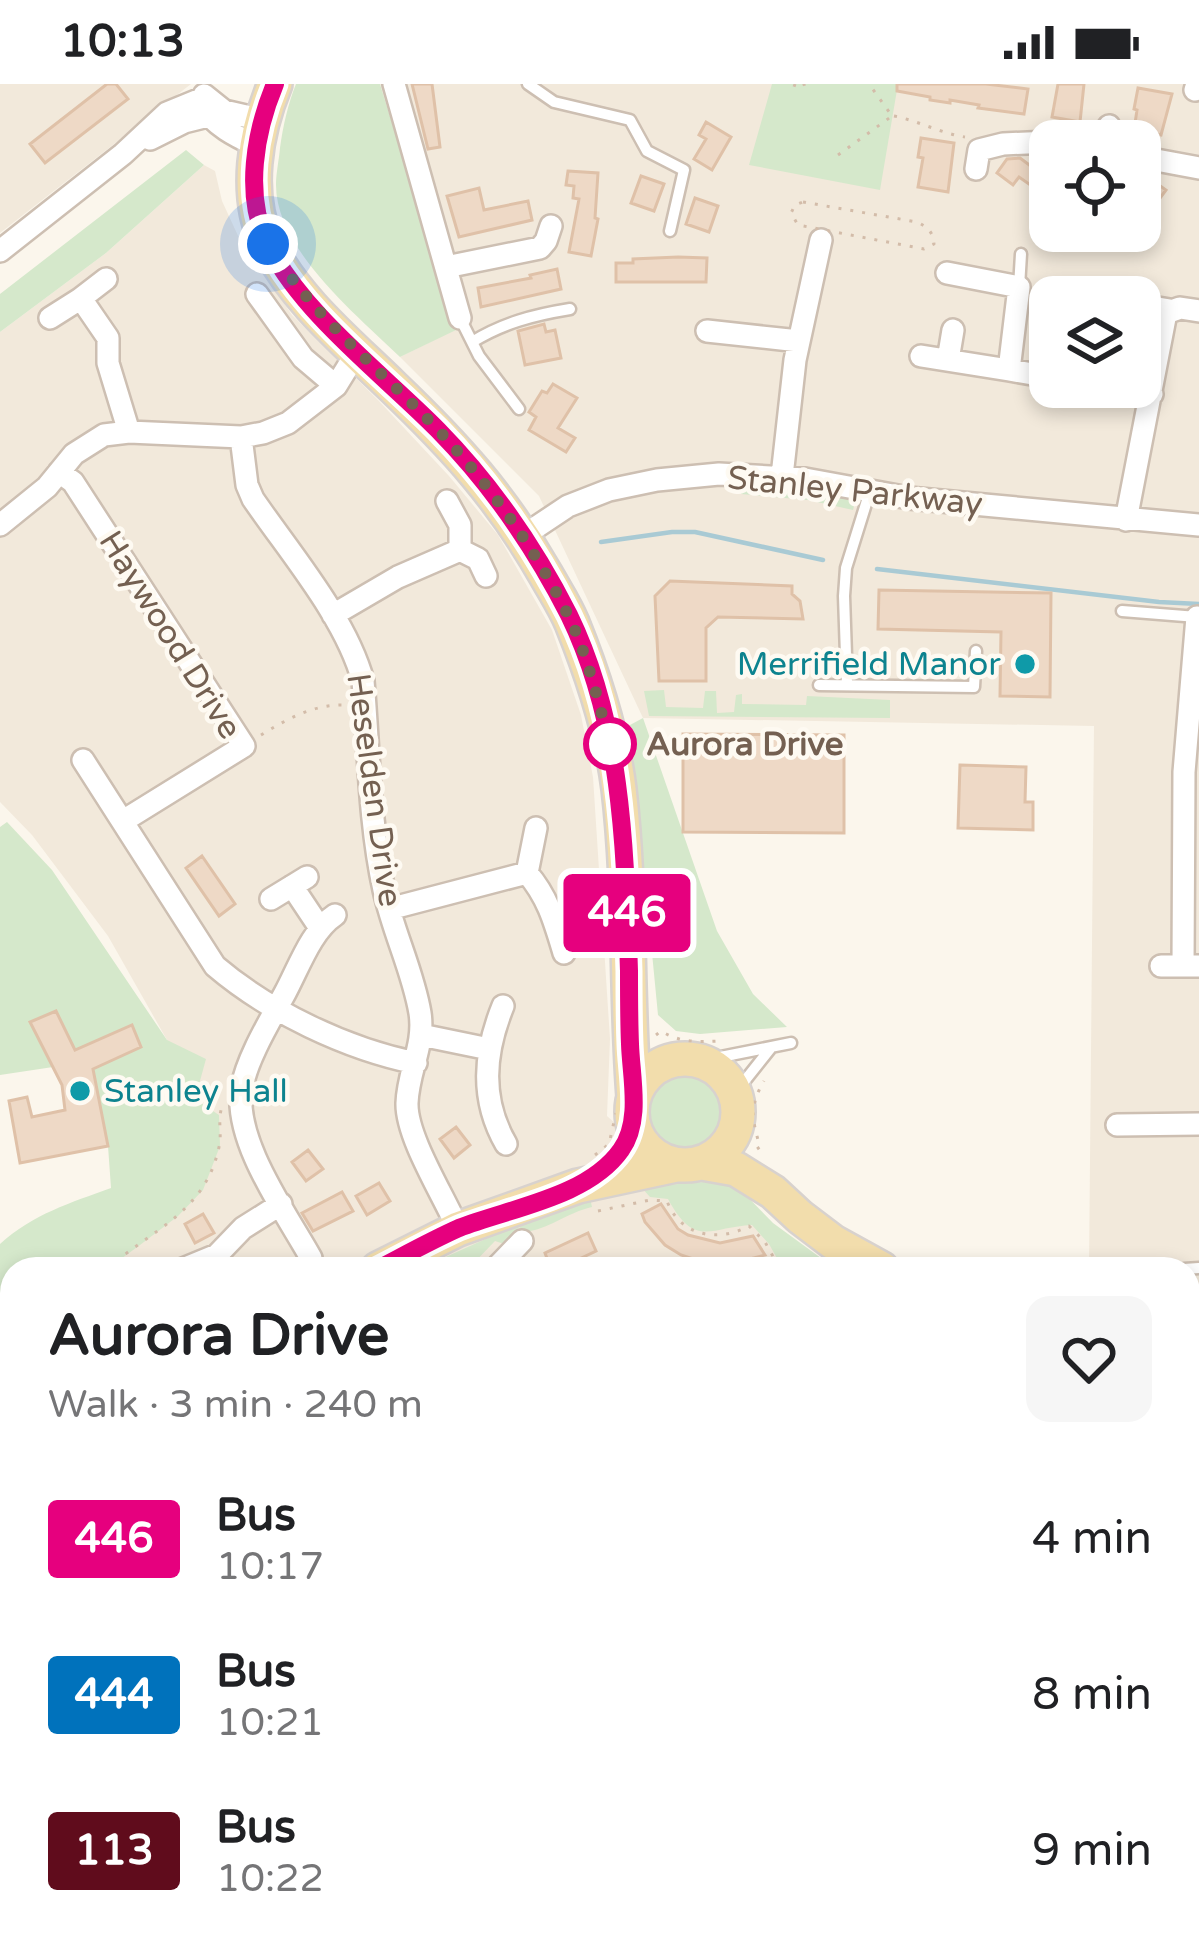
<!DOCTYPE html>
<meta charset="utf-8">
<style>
:root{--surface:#fff;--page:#f6f6f6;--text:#202124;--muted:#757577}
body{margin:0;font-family:"Varela Round",sans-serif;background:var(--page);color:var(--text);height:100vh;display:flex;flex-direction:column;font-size:45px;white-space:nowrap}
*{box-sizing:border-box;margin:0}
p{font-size:39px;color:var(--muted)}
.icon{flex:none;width:66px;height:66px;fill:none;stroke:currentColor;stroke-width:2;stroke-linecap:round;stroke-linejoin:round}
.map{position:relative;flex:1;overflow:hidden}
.side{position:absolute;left:0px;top:1173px;width:1200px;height:699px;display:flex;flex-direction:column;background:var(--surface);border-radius:36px 36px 0 0;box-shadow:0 6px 18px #0003}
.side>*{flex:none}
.badge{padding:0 24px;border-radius:9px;font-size:42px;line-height:78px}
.tools{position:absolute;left:1029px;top:36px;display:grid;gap:24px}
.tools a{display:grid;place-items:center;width:132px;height:132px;border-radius:24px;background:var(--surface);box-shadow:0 6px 18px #0003;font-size:60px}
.you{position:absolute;width:60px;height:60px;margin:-30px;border:9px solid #fff;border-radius:50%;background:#1a73e8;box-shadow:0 0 0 18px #1a73e833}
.map>.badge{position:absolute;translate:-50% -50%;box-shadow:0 0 0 6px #fff}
.round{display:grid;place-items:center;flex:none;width:126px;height:126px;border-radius:24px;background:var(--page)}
.headline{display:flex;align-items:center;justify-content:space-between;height:204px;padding:0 48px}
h1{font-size:57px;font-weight:700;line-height:90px}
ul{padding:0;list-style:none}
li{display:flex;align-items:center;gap:36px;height:156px;padding:0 48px}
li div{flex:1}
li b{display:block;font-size:45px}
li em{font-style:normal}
li .badge{min-width:132px;font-weight:700;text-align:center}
.status{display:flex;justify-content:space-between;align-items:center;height:84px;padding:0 60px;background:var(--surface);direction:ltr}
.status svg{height:33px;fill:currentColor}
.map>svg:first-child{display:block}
.residential{fill:#f2e9db;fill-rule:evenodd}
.green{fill:#d5e8cb}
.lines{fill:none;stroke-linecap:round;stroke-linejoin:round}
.stream{stroke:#a9cad4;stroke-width:4.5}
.building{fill:#eed9c6;stroke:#dfc1a8;stroke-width:3}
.lane-casing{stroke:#cdbfb2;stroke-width:15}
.street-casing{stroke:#cdbfb2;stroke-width:26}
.primary-casing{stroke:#d8d2ce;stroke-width:38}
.path{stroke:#d3bca9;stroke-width:3;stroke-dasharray:3 9;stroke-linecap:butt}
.lane{stroke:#fff;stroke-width:10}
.street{stroke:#fff;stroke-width:21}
.primary{stroke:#f2ddac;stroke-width:33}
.line-casing{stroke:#fff;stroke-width:27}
.line{stroke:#e6007e;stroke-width:18}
.walk{stroke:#746051;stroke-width:12;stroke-dasharray:0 21.6}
.culture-dot{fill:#0f9aa8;stroke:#fefaf2;stroke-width:4.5}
.stop-dot{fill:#fff;stroke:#e6007e;stroke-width:6}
.labels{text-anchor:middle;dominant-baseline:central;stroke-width:9;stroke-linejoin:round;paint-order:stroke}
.street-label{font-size:33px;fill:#746051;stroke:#fefaf2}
.culture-label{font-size:33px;fill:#0d838f;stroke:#fefaf2;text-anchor:end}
.stop-label{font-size:33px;font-weight:bold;fill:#746051;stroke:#fefaf2;text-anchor:start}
</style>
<div class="status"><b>10:13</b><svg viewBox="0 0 49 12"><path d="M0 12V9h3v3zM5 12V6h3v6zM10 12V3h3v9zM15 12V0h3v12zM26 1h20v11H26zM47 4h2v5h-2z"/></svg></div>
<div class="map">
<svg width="1199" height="1870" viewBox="0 0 1199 1870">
<rect width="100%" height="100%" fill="#fbf6ec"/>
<!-- residential -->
<path class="residential" d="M0,0H191L0,149Z
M380,0H1199V1209L1188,1208V1185H1089L1094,642L643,634L539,412L400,273L456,245ZM1050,57H1140V147H1050ZM1050,213H1140V303H1050Z
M204,81L215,87L222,117L240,156L292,231L378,316L449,392L498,451L552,546L581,631L593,693L610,955L607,1032L673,1091L737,1105L784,1155L828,1185H80L148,1128L167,956L108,852L32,751L0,718V248L106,169Z
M1188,1252H1199V1870H278L275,1860H1188Z"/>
<!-- green -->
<path class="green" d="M296,0H380L456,246L400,273C358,232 276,166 276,101C276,89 279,76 280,64C283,42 288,20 296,0Z
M772,0H898L880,106L749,81Z
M186,66L204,81L106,169L0,248V210Z
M741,399H764L848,412L854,422L853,426L808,416L741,410Z
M664,606L666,623L703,624L705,607H716L717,629L734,628L736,611L742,610V620L806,621L807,612L890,616V634L649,632L644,607Z
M643,634L717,847L753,910L787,943L700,950L676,947L658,931L630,641Z
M7,738L52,786L167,956L206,975L195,1015L219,1031L220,1062L203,1106L178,1132L140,1161L107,1185H12V1238L0,1242V1160C33,1130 70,1119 111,1104L108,1062L93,985L141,962L132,941L75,966L55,927L31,938L53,983L0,991V743Z
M641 1028a43 43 0 1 1 86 0a43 43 0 1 1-86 0Z
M716,1097L736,1101L773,1139L836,1185H783L769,1160L752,1141C710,1143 695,1165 668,1115L650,1113L641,1103Z
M590,1114L592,1123C566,1129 548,1146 524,1148L519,1143L504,1160L495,1157L468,1185H419L523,1138Z
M12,1729V1860H275L278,1870H0V1730Z"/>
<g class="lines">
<!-- stream -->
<path class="stream" d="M601,458L672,448H695L823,476
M877,485L1159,518L1199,520"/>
</g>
<!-- building -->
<path class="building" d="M107,0H116L128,15L45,79L30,60Z
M412,0H432L440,63L428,65Z
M897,0H986L1028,5L1024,30L978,24L979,21L950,16V19L930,16V13L897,7Z
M1058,0H1084L1080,38L1052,33Z
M1138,4L1172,10L1161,51L1134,46L1137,26L1134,25Z
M706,38L731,53L712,86L694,75L706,55L699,51Z
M921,54L954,59L948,108L918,103L923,74L918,73Z
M1020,74L1032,83L1037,75L1050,84V103L1045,99L1039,107L1019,93L1013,101L997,89L1007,75Z
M568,87L598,89L595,134L598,135L591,172L569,168L579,115L573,114L574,102L566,101Z
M641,92L664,100L654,127L631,119Z
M1149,94L1166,106L1152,125L1140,117V95L1145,99Z
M479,104L484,126L528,117L532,136L459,153L447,112Z
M695,114L718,122L709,148L686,140Z
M678,173L707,174L706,198H616V179H633V175Z
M557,185L561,205L481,223L478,204L531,194L530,191Z
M544,240L546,248L555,246L561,274L525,281L518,247Z
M553,300L577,314L558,344L575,354L566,368L529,346L536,333L529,328L542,307L547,309Z
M670,497L792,502V510L800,517L803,535L718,533L706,544V597H659L655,512Z
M879,506L1051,509L1050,613L1000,612L1001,548L878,545Z
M683,650L844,651V749L683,748Z
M960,681L1026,683L1025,718H1033V746L958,744Z
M202,772L235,820L219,832L186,784Z
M56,927L75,966L132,941L141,963L93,985L108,1062L20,1079L9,1017L27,1013L32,1033L65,1026L62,1001L30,938Z
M456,1043L470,1061L454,1074L440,1055Z
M308,1066L323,1085L306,1097L292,1078Z
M379,1099L390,1117L367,1131L356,1112Z
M342,1108L353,1127L313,1147L302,1129Z
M661,1120L678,1145L688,1151L720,1159L753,1152L765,1171L727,1181L708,1180L681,1171L665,1161L645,1138L642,1130Z
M203,1130L214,1149L195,1159L185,1140Z
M588,1149L596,1167L558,1185H551L545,1169Z"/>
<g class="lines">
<!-- lane casing -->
<g class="lane-casing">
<path id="lane" d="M528,0L554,18L630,36L647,67L684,86L670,147
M1019,203L1021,170
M460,234L479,272L519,325
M472,258C503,239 533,231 570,225
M1122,527L1197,533
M819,601L974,603L976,567
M847,601L844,512L846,484L870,407
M700,977L791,959
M735,1009L770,965
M1184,1185L1199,1184
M0,1659L12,1661"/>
</g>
<!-- street casing -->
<g class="street-casing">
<path id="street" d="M394,0L460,234
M1195,6L1197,0
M204,11L224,27L263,36
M201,21C215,42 235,52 257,62
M150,55L184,38L208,32
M1107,57L1109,42
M1140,73L1199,84
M976,85L979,66L1003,60L1050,58
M0,167L123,70L167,29L206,13
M446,183L540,164L546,157L551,142
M947,189L1019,203L1009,286L1050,293
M257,210L303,274L336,302
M80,215L106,195
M1140,221L1170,226
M50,234L80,215L84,219L108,254V279L129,348
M707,247L799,257
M921,272L1009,286
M948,276L953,246
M1111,303L1152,310
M241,353L247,401L253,415C290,469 346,534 363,597C369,666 369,738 384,806C393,848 413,887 420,929C425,961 408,987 407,1019C406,1053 444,1112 458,1145
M59,388L73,398L244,662L123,737
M782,392L795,276L821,156
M1126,436L1166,229L1180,224L1199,227
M0,441L47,403L74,370L104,351L129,348L241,353L263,349L288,339L336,302L357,268
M523,452L568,422L609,406L657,396L719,390L805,395L909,414L1199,441
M460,466L478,475L486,492
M333,531L398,493L460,466V441L447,417
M83,676L215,882C269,928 347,965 416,979
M527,789C548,813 555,839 564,869
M292,802L320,844
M271,815L307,793
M389,825L527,789L536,744
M1161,882H1199
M1183,882L1184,688L1197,533
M503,922C484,969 480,1015 506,1060
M421,951L489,965
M1117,1041L1199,1040
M311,1174C286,1129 232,1055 242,1003C247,974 271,935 285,909C299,883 311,847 335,831
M183,1185L217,1171L243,1144L281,1120
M495,1185L522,1157
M1188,1270L1199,1271
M1188,1414L1199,1409
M1188,1820L1199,1825
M644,1870L659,1860"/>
</g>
<!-- primary casing -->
<g class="primary-casing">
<path id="primary" d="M275,0C255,48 244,110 267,159C294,215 348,259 392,302C456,363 502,414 546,491C555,507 565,522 572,539C593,591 612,648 619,705C631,807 626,911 634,1013
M632 1028a53 53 0 1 1 106 0a53 53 0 1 1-106 0Z
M702,1079L736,1085L773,1108L800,1133L833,1158L882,1185
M378,1185L458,1145L578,1102L676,1081
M1188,1228L1199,1229
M0,1336L12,1335"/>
</g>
<!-- path -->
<path class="path" d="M795,0L794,3L806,0
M894,32C919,37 940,49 965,53
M838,71L892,32L869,0
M803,118L917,138C927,143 933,147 934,160L924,165L798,141L791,129L795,121Z
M261,651C287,635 314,620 345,621
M656,951L661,947C681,959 697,958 720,957
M757,1065L760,1063C752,1035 749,1022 764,997
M595,1071L609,1060L616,1029
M598,1127L650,1116L667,1117C680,1152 718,1159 749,1142L765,1158L780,1185
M107,1185C152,1145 205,1129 219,1063C222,1051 218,1039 221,1026
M335,1185L355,1174
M0,1242L12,1238
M0,1422L12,1415
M1188,1445L1199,1443
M12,1453C4,1485 5,1513 12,1544
M0,1552L12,1553
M1188,1716L1199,1722
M198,1870L211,1860
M483,1870L493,1860"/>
<!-- lane -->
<use href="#lane" class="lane"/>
<!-- street -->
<use href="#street" class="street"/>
<!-- primary -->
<use href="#primary" class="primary"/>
</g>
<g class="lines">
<!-- line casing -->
<g class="line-casing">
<path id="line" d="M275,0C255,48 244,110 267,159C301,229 384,291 438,346C491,400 535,464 569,531C623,642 625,767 629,887C629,911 629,936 630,960C631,993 642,1037 621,1066C588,1113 510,1124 459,1144C432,1156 405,1171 378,1185"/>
</g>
<!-- line -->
<use href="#line" class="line"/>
<!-- walk -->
<path class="walk" d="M268,160C316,237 381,285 442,350C492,404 535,465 568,531C588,571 599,622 610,660"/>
</g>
<!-- markers -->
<g class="culture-dot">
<circle cx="1025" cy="580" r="12"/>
<circle cx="80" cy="1007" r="12"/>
</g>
<circle class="stop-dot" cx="610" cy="660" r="24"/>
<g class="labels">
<!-- street labels -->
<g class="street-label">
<text transform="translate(855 407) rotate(6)">Stanley Parkway</text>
<text transform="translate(170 551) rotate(58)">Haywood Drive</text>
<text transform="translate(374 706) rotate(82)">Heselden Drive</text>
</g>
<!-- culture labels -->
<g class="culture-label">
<text x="1001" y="580">Merrifield Manor</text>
<text x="104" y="1007" text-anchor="start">Stanley Hall</text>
</g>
<!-- stop labels -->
<g class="stop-label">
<text x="646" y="660">Aurora Drive</text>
</g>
</g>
</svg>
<div class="tools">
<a><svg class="icon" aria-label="locate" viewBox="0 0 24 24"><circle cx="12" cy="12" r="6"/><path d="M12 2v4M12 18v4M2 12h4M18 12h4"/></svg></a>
<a><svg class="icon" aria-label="layers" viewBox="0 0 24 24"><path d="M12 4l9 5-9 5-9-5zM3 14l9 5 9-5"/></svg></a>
</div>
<div class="you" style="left:268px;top:160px"></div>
<b class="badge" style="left:627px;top:829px;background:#e6007e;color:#fff">446</b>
<section class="side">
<div class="headline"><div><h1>Aurora Drive</h1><p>Walk · 3 min · 240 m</p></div><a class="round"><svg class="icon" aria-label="heart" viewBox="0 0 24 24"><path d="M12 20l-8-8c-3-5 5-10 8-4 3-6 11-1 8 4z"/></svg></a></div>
<ul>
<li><span class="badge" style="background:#e6007e;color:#fff">446</span><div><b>Bus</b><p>10:17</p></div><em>4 min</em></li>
<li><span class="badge" style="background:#0072bc;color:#fff">444</span><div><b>Bus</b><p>10:21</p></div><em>8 min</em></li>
<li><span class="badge" style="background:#600c1c;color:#fff">113</span><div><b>Bus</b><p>10:22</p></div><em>9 min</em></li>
</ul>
</section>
</div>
